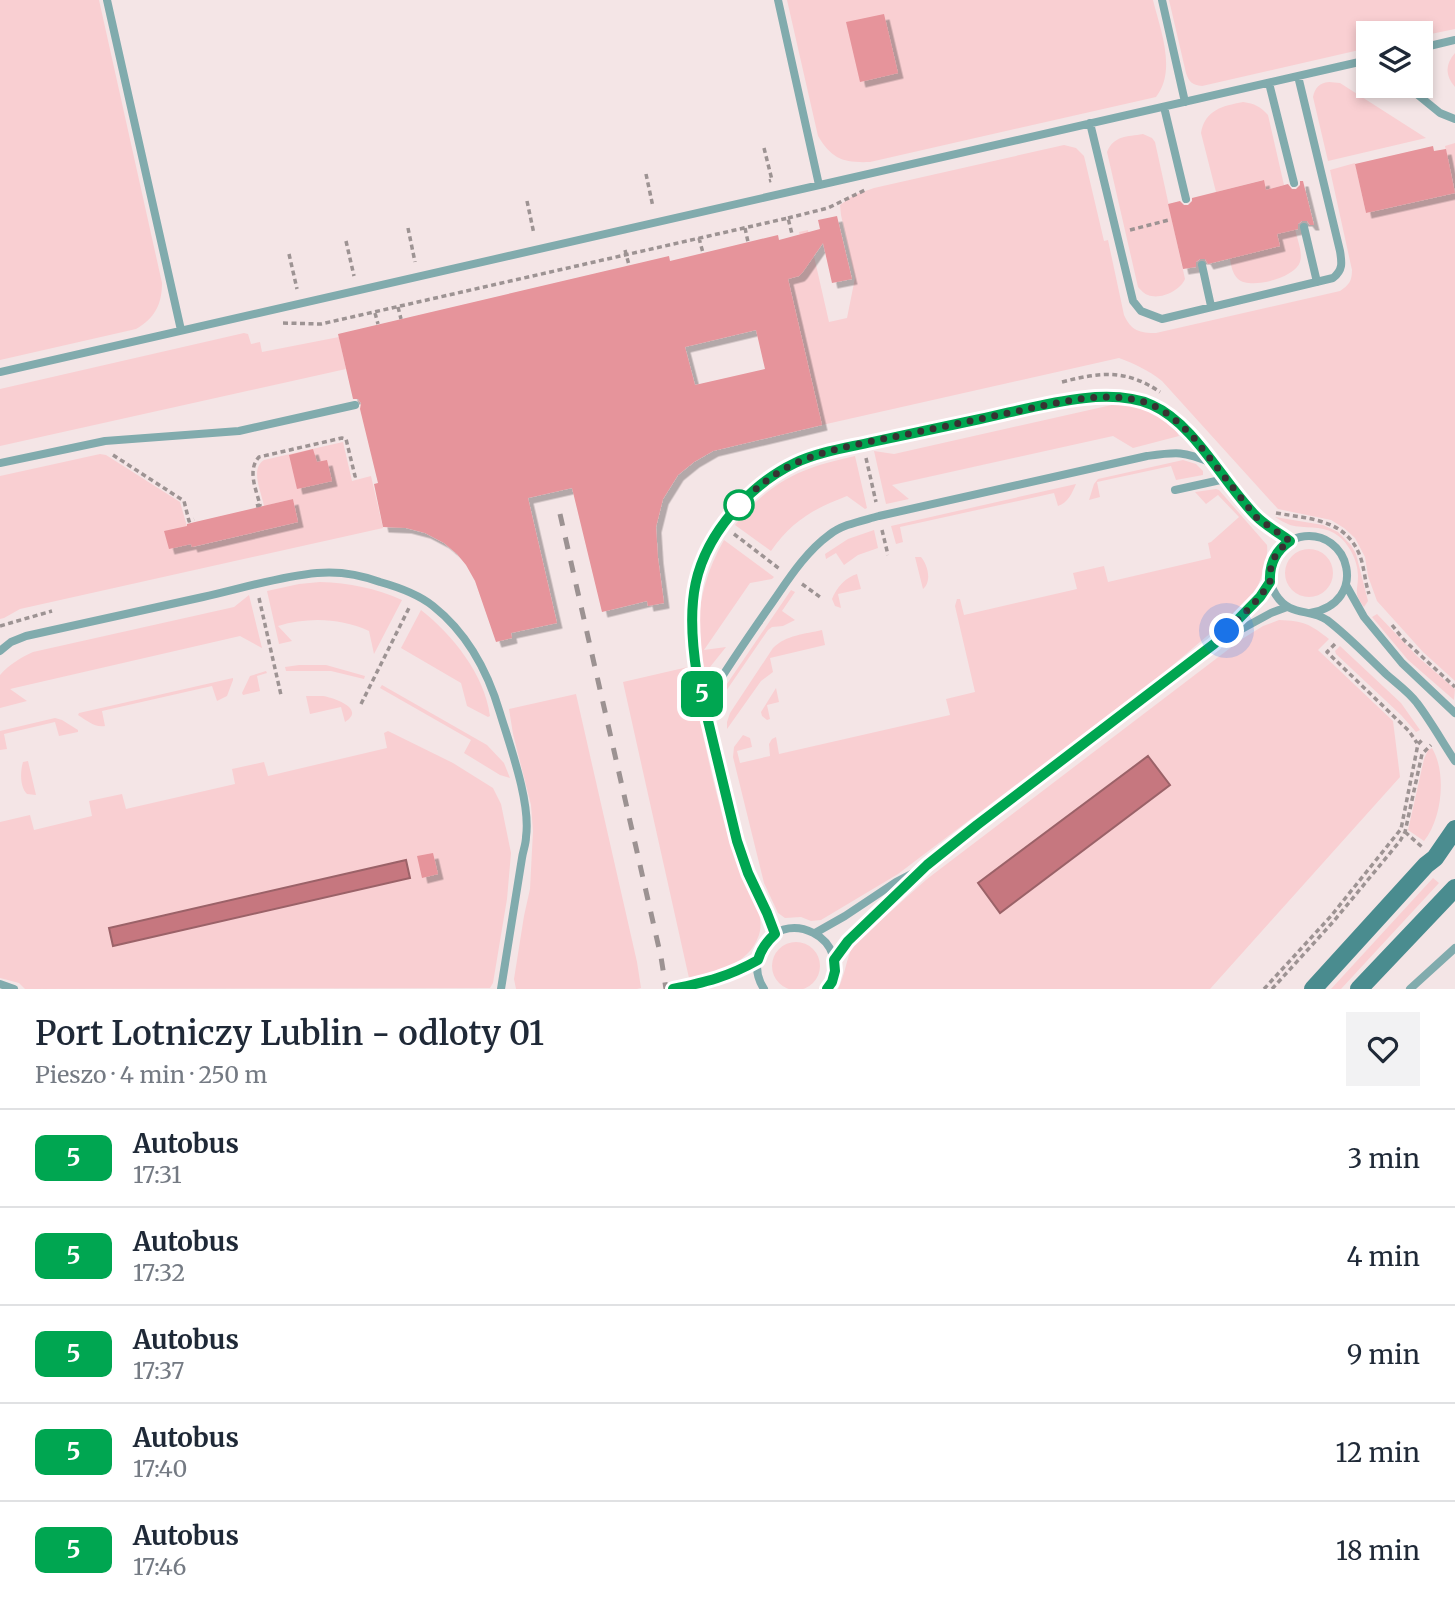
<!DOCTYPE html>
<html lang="pl">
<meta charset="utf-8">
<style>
:root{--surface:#fff;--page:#f2f2f3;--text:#1f2937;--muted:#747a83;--line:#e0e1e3}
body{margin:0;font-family:Merriweather,serif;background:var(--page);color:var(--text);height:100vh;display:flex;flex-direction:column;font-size:26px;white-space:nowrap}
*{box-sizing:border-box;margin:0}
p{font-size:23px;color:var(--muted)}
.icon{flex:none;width:38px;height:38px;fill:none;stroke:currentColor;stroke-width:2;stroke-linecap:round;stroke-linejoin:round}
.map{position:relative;height:989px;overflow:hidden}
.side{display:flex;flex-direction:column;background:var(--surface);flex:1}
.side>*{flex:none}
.badge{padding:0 14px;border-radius:10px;font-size:24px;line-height:46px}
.fabs{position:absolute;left:1356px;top:21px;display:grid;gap:14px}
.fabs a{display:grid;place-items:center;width:77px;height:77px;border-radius:0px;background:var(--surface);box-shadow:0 4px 10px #0003;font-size:35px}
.you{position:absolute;width:35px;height:35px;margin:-18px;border:5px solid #fff;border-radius:50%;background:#1a73e8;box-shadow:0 0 0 10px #1a73e833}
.map>.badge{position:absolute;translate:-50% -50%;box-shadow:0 0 0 4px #fff}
.round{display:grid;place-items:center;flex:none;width:74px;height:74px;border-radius:0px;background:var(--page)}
.overview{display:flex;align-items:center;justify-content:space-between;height:119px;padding:0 35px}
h1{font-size:33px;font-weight:600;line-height:52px}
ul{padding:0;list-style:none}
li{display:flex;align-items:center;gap:21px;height:98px;padding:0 35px;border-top:2px solid var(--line)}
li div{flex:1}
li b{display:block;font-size:26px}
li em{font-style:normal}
li .badge{min-width:77px;font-weight:700;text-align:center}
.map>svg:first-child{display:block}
.green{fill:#f9cfd2}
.water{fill:#c6777f;stroke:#9b6268;stroke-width:2}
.building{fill:#e6949b;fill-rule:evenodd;filter:url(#shadow)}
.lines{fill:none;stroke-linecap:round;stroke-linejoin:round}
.path{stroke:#9d9393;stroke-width:3.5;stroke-dasharray:5 3.5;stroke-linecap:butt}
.lane{stroke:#81abad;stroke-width:8}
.secondary{stroke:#4a8c8f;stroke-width:18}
.rail{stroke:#9c9292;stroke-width:5;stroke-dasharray:12 12;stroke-linecap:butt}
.line-casing{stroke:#fff;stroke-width:16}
.line{stroke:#00a651;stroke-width:10}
.walk{stroke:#373232;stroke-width:7;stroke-dasharray:0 12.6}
.stop-dot{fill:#fff;stroke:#00a651;stroke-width:3.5}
</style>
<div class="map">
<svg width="1455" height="989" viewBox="0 0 1455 989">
<defs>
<filter id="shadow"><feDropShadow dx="5.5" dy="5.5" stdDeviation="0" flood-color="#0004"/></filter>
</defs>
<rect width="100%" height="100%" fill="#f4e5e6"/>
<!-- green -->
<path class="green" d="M0,0H99L162,283C162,304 155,318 136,329L0,360Z
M787,0H1153C1160,29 1177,70 1156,97L870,162C843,163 832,159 818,136Z
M1169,0H1455V29L1421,36V33H1368V48L1202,86C1192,85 1189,82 1186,73Z
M1455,53V87C1445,76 1445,64 1455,53Z
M1329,82L1340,83L1426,138L1328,161L1313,97C1315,88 1319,83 1329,82Z
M1243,102C1255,104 1260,106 1268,115L1284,185L1266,190L1263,180L1216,192L1201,133C1205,110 1222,106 1243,102Z
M1143,134L1152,138L1155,142L1185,279C1180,291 1160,300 1148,295C1144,294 1141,290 1138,287L1107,152C1114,135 1127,137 1143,134Z
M1455,143V192L1445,146Z
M1064,145L1076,148L1084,156L1104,241L1108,240L1124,315C1131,331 1140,333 1156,333L1340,291C1349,285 1352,281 1352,270L1330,170L1355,163L1366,213L1455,193V681L1423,652L1377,601L1368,576L1365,557L1355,538L1344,528L1331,520L1278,509L1162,381C1148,370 1135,364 1119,358L822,425L788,279L799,276C811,264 803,247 799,232L808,230L829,322L847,318L855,278L841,215L840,205L854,195L874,188Z
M1295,229C1297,239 1303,252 1300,262C1295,278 1250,290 1238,279C1232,273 1231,265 1230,258L1280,246L1277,234Z
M244,333L248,334L251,344L260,342L262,352L339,337L346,369L0,446V389Z
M1116,404C1141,406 1168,411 1179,436L1133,448L1113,436L892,485L909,499L886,504L874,451L894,454Z
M343,442L352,481L371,476L383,528L20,609L4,618L0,619V476L100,454L106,455L180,502L193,547L298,522L293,499L264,506C261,491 250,469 264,460Z
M855,456L867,508L865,509L847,496C813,509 792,521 771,551L735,525C772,480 800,468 855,456Z
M1183,460L1196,464L1203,471V475L1176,480L1171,466L1097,482L1100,497L1089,500L1094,484L1098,479Z
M1076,484C1072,493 1068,503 1058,506L1054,493L900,527L903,542L896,544L891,526Z
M1216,489L1219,490L1267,545C1269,557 1259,586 1253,597L1160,676L898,874L821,920L811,921L801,917L785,918L778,913L764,883L733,757L734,747L743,735L750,738L752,747L737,751L740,763L770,756L769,744L772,739L776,737L779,754L950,715L946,699L975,692L955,606L957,599H960L964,615L1077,589L1073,573L1104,566L1108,582L1211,558L1208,543L1211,542L1239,517L1218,495L1206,504L1195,492Z
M1275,517L1323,525L1338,532L1351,545L1356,554L1368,601L1364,607C1353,593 1358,591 1358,576C1358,560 1348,541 1334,533C1320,525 1305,529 1290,525C1285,523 1280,520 1275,517Z
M874,530L878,548L858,555L844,565L836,553L826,559L825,554L848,539Z
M724,540L774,577L772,579L750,583L704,650L726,647L706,672C702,665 700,655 699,646C696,609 705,573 724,540Z
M1285 573a24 24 0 1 1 48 0a24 24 0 1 1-48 0Z
M915,557H921C928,565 932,582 923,589Z
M857,574L861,589L838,594L841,608L835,606L832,599C836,588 846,577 857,574Z
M320,582C350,583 375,588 402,600L374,654L369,631C340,618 308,617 278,626L292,641L279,644L267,591L299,584Z
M791,590L795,592L782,611L795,620L783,626L772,627L768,630L713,710L714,703Z
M249,595L262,648L240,636L10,689L27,701L0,708V675C10,664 20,658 33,652L234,607Z
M421,610C452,634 485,675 490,716L488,717L467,706L461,683L401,648Z
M1377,614L1418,657L1455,689L1454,700L1408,660L1372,617Z
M1279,620C1304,621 1310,624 1329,639L1318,650L1393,721L1400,777L1210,989H838C845,975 846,960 853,945L927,879L1242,639L1263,626Z
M822,630L825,645L770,658L773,672L761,681L727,729V722L730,713L773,648C786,635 805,634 822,630Z
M1340,646L1401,703L1420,730L1416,732L1401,715L1336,654L1335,651Z
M299,665H326L365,676L364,679L331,671H286L285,667Z
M688,667C704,735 715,804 740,870C748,890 766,913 759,935C748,966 717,971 689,978L623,682Z
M266,671L267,673L257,676L260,691L243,695L242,693L250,676Z
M233,678V680L227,696L217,701L212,686L102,711L105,726C95,728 86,720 78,715L79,713Z
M382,685L487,745L504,763L510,778L500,775L464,753L471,740L380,688Z
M776,688L779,702L767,705L770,719L767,720L762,716L761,712Z
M576,694L637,962L641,988L637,989H516L514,979L524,916L530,889L533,831L531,805L513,734L509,709Z
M306,696C311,696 317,696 323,696C335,698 366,709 345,722L341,707L310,714Z
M55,718L62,720L78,730V732L59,736L55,722L4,734L7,749L0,750V731Z
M388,731L453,763L493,788L501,804L511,853L507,899L493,983L490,988L25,989L19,983L0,978V822L30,815L34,830L92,816L89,801L122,794L126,809L235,784L232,769L264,762L268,776L387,748L384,733Z
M1432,748C1447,773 1442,819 1424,841L1408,830L1424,759L1428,750Z
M28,761L36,795L27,794C20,787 20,772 23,762Z
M1433,878L1439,883L1341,989H1331Z
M772 966a24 24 0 1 1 48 0a24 24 0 1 1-48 0Z"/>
<!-- water -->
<path class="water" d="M1148,756L1170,785L1000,913L978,883Z
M406,860L410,878L113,946L109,928Z"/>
<!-- building -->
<path class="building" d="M884,14L898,73L860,82L846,22Z
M1433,146L1434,151L1446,149L1455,193L1366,213L1355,164Z
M1264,180L1266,190L1288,184L1292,189H1296L1300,185V181H1303L1314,225H1310L1307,221H1302L1298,224V229L1277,234L1280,246L1208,264L1205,259H1200L1196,262V267L1183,269L1168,204L1180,201L1184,205H1188L1192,201V198Z
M837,216L852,279L832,283L823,243L802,273L799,276L788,279L822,425L713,451L694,462L678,475L663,499L656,527L658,558L664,603L648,606L647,601L602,612L572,488L528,498L557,623L511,633L512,638L496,642L475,581L466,565L457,554L444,543L425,533L406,528L383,527L374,484L378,483L360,409L361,403L358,399H353L338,334L669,256L670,261L778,235L779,240L820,229L818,220ZM756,330L765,369L695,385L685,347Z
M313,449L317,462L327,460L332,481L297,489L289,455Z
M293,499L298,522L192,547L191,544L169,549L164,531L187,526V524L195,522Z
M433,853L438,874L422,878L417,856Z"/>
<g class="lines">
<!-- path -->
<path class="path" d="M764,148L772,180L769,181
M646,174L653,207
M527,201L534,234
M788,218L828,208L865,190
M408,228L415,262
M745,228L748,242
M1130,230L1169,220
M699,238L703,253
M346,241L354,276
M625,250L629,265
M289,254L297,289
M398,307L401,319
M375,313L378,324
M283,323L321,324L788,218L792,234
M1062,382C1101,372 1126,369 1160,392
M113,455L184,501L189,521L194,519
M866,458L876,502
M256,506L260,505C256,489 247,470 259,457L342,438L346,439L355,476L359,475
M1276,513C1310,519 1346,519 1360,556C1364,566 1365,582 1369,594
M882,530L888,555
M734,534L781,570
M802,584L820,597
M259,598L281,695
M1392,625L1404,640L1455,687
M0,626L52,611
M1335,644L1327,652L1409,731L1417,743
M361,704L410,606
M1405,832L1422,847
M1264,989L1331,916L1401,829L1418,744L1424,738
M1272,989L1333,922L1400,841L1405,832L1422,754L1431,745"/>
<!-- lane -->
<path class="lane" d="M107,0L181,330
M778,0L819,185
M1162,0L1185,102
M1421,48L1455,40
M1269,83L1294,183
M1407,86L1440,113L1455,119
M1164,107L1186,199
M1090,123L1133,301L1141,311L1162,319L1333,278C1343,270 1342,263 1340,251L1298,76
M1304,227L1317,282
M1202,265L1211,306
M0,372L1368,60
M0,463L105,441L239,431L355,405
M1175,490L1225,479
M1346,585L1364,617L1402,663L1455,713
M1310,613C1370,603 1350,527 1300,537C1274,543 1262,573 1276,595C1290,617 1309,608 1327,620C1348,636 1367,656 1386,674C1396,683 1409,692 1417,703C1430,720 1443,743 1455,761
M1221,637L1260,597L1270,582
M0,651L11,642L26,636C85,623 144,610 203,597C239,589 281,576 317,573C338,571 361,575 380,582C398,587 418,594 433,606C467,633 488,672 500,713C510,746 531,803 526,837C526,844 523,851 522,858L501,989
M704,706C723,673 745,642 767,610C785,585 803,554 829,535C843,524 862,521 879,516L1147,456C1177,452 1183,451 1212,463
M815,933L845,916L896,882L919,870
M775,934C764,903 748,875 738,843C727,811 722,776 714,742C692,656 670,579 738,506C754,489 772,474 794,463C810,455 829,452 846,448C876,441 907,435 937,428C965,422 994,416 1022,410C1063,402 1111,387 1151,405C1179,416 1196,442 1213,464C1227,481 1240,499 1255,515C1265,525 1278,533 1290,541
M834,960L848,941L927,865L977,825L1214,644L1271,613L1287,607
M0,984L14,989
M673,989L720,978L758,960
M764,989C757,978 755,965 760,953C780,901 859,939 827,989
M1410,989L1455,948"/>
<!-- secondary -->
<path class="secondary" d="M1313,989L1426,865L1435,858L1455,829
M1359,989L1455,888"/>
<!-- rail -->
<path class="rail" d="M560,514L661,957L666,989"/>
</g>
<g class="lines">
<!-- line casing -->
<g class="line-casing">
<path id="line" d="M673,989C706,982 728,977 758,960C761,949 766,942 775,934L767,913L748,873L737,841L697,675C686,606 690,557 740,504C756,487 774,473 795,463C818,452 846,448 872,442C908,434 944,427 980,419C1029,409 1105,384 1152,405C1195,424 1223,483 1256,516C1266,526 1279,533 1290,541C1275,551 1269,564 1270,582L1260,597L1214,644L977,825L927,865L848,941L834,960L835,971L832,982L827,989"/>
</g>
<!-- line -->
<use href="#line" class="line"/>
<!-- walk -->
<path class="walk" d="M739,505L734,510C753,490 773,473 798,462C835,446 887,439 927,430C961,423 994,416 1027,409C1061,402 1097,393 1132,399C1158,403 1177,420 1194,438L1256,517L1290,541C1275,551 1269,564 1270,582L1260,597L1227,631"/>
</g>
<!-- markers -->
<circle class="stop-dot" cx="739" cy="505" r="14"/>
</svg>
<div class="fabs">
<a><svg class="icon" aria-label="layers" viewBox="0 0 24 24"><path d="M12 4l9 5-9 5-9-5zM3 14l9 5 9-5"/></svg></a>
</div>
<div class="you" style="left:1227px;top:631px"></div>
<b class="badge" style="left:702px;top:694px;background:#00a651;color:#fff">5</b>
</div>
<section class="side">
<div class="overview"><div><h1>Port Lotniczy Lublin - odloty 01</h1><p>Pieszo · 4 min · 250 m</p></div><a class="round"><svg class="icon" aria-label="heart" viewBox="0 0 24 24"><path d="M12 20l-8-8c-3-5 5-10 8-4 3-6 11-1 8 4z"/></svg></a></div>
<ul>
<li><span class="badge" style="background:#00a651;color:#fff">5</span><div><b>Autobus</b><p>17:31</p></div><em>3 min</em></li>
<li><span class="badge" style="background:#00a651;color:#fff">5</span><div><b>Autobus</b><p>17:32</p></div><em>4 min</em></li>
<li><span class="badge" style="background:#00a651;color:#fff">5</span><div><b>Autobus</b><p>17:37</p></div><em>9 min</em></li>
<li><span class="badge" style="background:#00a651;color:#fff">5</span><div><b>Autobus</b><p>17:40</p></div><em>12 min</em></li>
<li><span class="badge" style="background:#00a651;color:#fff">5</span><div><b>Autobus</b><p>17:46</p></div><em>18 min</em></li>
</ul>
</section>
